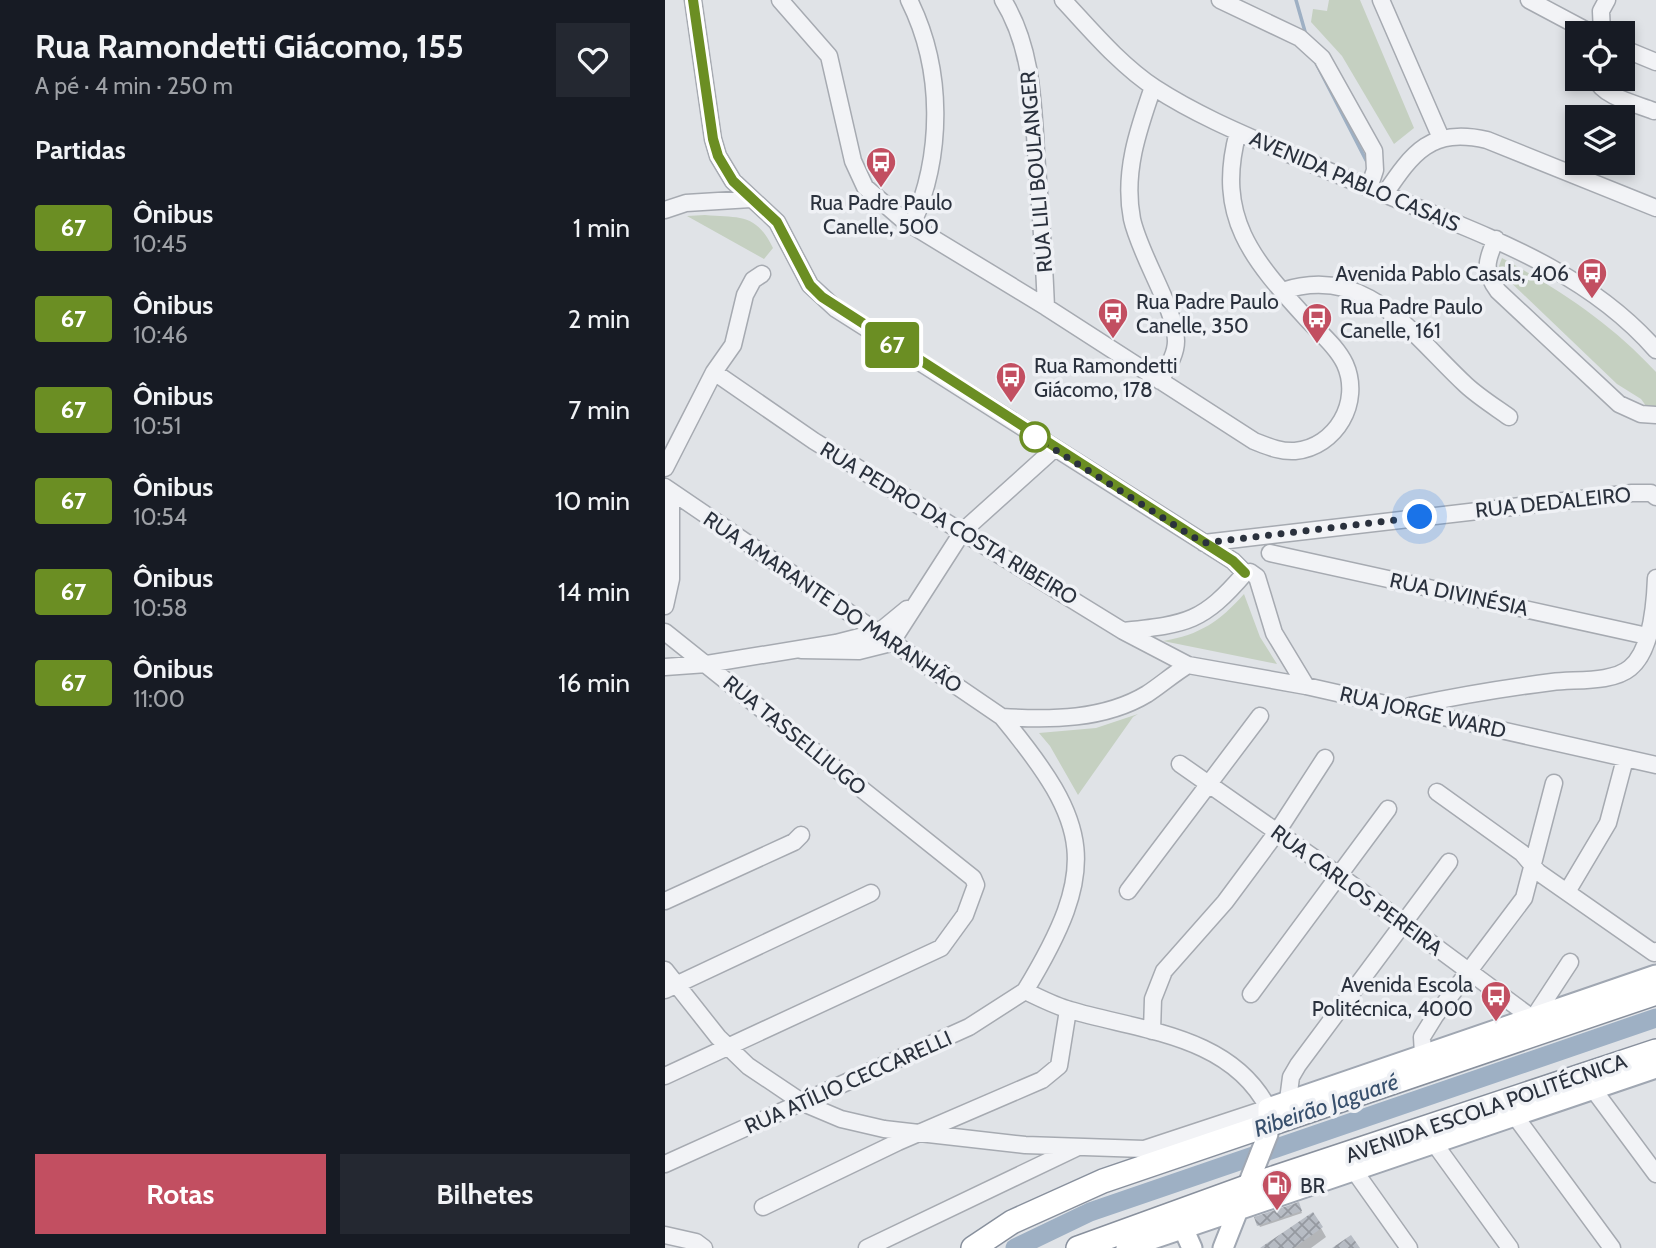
<!DOCTYPE html>
<html lang="pt">
<meta charset="utf-8">
<style>
:root{--surface:#171b24;--page:#242831;--text:#f1f3f6;--muted:#9ea1a6;--accent:#c24f61}
body{margin:0;font-family:Cabin,sans-serif;background:var(--page);color:var(--text);height:100vh;display:flex;flex-direction:column;font-size:26px;white-space:nowrap}
*{box-sizing:border-box;margin:0}
p{font-size:23px;color:var(--muted)}
.icon{flex:none;width:38px;height:38px;fill:none;stroke:currentColor;stroke-width:2;stroke-linecap:round;stroke-linejoin:round}
.map{position:relative;flex:1;overflow:hidden}
.side{display:flex;flex-direction:column;background:var(--surface);width:665px}
.side>*{flex:none}
.badge{padding:0 14px;border-radius:5px;font-size:24px;line-height:46px}
.buttons{position:absolute;left:900px;top:21px;display:grid;gap:14px}
.buttons a{display:grid;place-items:center;width:70px;height:70px;border-radius:0px;background:var(--surface);box-shadow:0 4px 10px #0003;font-size:35px}
.you{position:absolute;width:35px;height:35px;margin:-18px;border:5px solid #fff;border-radius:50%;background:#1a73e8;box-shadow:0 0 0 10px #1a73e833}
.map>.badge{position:absolute;translate:-50% -50%;box-shadow:0 0 0 4px #fff}
h2{padding:0 35px;font-size:26px;line-height:63px}
.round{display:grid;place-items:center;flex:none;width:74px;height:74px;border-radius:0px;background:var(--page)}
.headline{display:flex;align-items:center;justify-content:space-between;height:119px;padding:0 35px}
h1{font-size:33px;font-weight:800;line-height:52px}
.cta{display:flex;gap:14px;margin-top:auto;padding:14px 35px}
.cta a{flex:1;height:80px;border-radius:0px;background:var(--accent);color:#fff;font-size:28px;font-weight:800;line-height:80px;text-align:center}
.cta a+a{background:var(--page);color:var(--text)}
ul{padding:0;list-style:none}
li{display:flex;align-items:center;gap:21px;height:91px;padding:0 35px}
li div{flex:1}
li b{display:block;font-size:26px}
li em{font-style:normal}
li .badge{min-width:77px;font-weight:700;text-align:center}
main{display:flex;flex:1;min-height:0}
.map>svg:first-child{display:block}
.green{fill:#c5d0c1}
.shadow{fill:#0003}
.lines{fill:none;stroke-linecap:round;stroke-linejoin:round}
.stream{stroke:#9eb0c4;stroke-width:3.5}
.river{stroke:#9eb0c4;stroke-width:19}
.building{fill:url(#building-cross-hatch)}
.minor-casing{stroke:#a6aab1;stroke-width:19}
.major-casing{stroke:#a0a7b2;stroke-width:23}
.highway-casing{stroke:#88909d;stroke-width:26}
.minor{stroke:#f2f3f6;stroke-width:16}
.major{stroke:#fff;stroke-width:19}
.highway{stroke:#fff;stroke-width:23}
.line-casing{stroke:#fff;stroke-width:16}
.line{stroke:#6b8e23;stroke-width:10}
.walk{stroke:#2a313d;stroke-width:7;stroke-dasharray:0 12.6}
.stop-dot{fill:#fff;stroke:#6b8e23;stroke-width:3.5}
.labels{text-anchor:middle;dominant-baseline:central;stroke-width:7;stroke-linejoin:round;paint-order:stroke}
.street-label{font-size:21px;fill:#2a313d;stroke:#eff1f5}
.poi-label{font-size:21px;fill:#2a313d;stroke:#eff1f5;text-anchor:start}
.water-label{font-size:23px;font-style:italic;fill:#38506d;stroke:#eff1f5}
</style>
<main>
<section class="side">
<div class="headline"><div><h1>Rua Ramondetti Giácomo, 155</h1><p>A pé · 4 min · 250 m</p></div><a class="round"><svg class="icon" aria-label="heart" viewBox="0 0 24 24"><path d="M12 20l-8-8c-3-5 5-10 8-4 3-6 11-1 8 4z"/></svg></a></div>
<h2>Partidas</h2>
<ul>
<li><span class="badge" style="background:#6b8e23;color:#fff">67</span><div><b>Ônibus</b><p>10:45</p></div><em>1 min</em></li>
<li><span class="badge" style="background:#6b8e23;color:#fff">67</span><div><b>Ônibus</b><p>10:46</p></div><em>2 min</em></li>
<li><span class="badge" style="background:#6b8e23;color:#fff">67</span><div><b>Ônibus</b><p>10:51</p></div><em>7 min</em></li>
<li><span class="badge" style="background:#6b8e23;color:#fff">67</span><div><b>Ônibus</b><p>10:54</p></div><em>10 min</em></li>
<li><span class="badge" style="background:#6b8e23;color:#fff">67</span><div><b>Ônibus</b><p>10:58</p></div><em>14 min</em></li>
<li><span class="badge" style="background:#6b8e23;color:#fff">67</span><div><b>Ônibus</b><p>11:00</p></div><em>16 min</em></li>
</ul>
<div class="cta"><a>Rotas</a><a>Bilhetes</a></div>
</section>
<div class="map">
<svg width="991" height="1248" viewBox="0 0 991 1248">
<defs>
<pattern id="building-cross-hatch" width="8" height="8" patternUnits="userSpaceOnUse" patternTransform="scale(1.75)"><rect width="8" height="8" fill="#b7bcc4"/><path d="M0 0l8 8M0 8l8-8" fill="none" stroke="#9599a0"/></pattern>
</defs>
<rect width="100%" height="100%" fill="#e0e3e7"/>
<!-- green -->
<path class="green" d="M664,0H695L749,128L729,144L677,56L646,22L648,9L662,11Z
M40,215C75,218 91,213 108,248L99,259L22,216Z
M837,258C895,290 946,323 991,372V410H984L976,399L952,384L837,274L834,266Z
M579,594L595,637L612,664L498,641C535,635 555,621 579,594Z
M473,714L468,717L413,795L385,746L374,733L431,728Z"/>
<!-- shadow -->
<path class="shadow" d="M633,1204L637,1213L595,1227L591,1218Z
M648,1214L661,1237L646,1248H599Z"/>
<g class="lines">
<!-- stream -->
<path class="stream" d="M631,0L641,35
M649,59L703,164"/>
<!-- river -->
<path class="river" d="M350,1248L425,1212L991,1018"/>
</g>
<!-- building -->
<path class="building" d="M634,1202L637,1211L592,1226L589,1217Z
M648,1212L658,1227L629,1248H595Z
M686,1235L695,1248H667Z"/>
<g class="lines">
<!-- minor casing -->
<g class="minor-casing">
<path id="minor" d="M28,0L48,139L53,156L68,181L112,222L145,285L171,309L568,561L580,573
M115,0L164,56L188,161L200,187L238,220L381,307L589,441C602,446 615,452 630,451C671,447 697,402 680,364C672,347 655,333 642,319C587,259 550,217 573,132
M244,0C279,70 278,155 247,225
M338,0C369,50 368,110 372,167C376,214 379,260 381,307
M398,0C426,30 455,65 490,88C530,114 575,133 619,152C666,172 713,192 761,211C845,245 930,280 991,350
M555,0L635,38L657,58L709,151L710,170L704,188
M716,0L776,138
M864,0L926,33
M937,33L936,11L942,0
M957,48L991,62
M931,79C938,97 972,104 989,111
M488,87C473,130 458,173 467,219C475,256 511,310 511,341C511,355 502,368 495,381
M719,195C748,152 766,127 822,140L991,208
M0,210L21,203L86,199
M831,239C821,261 818,271 833,291L954,404L976,414L991,415
M617,291C702,263 746,334 801,385C814,397 830,407 844,417
M49,372L149,441L458,631L523,665L641,686L991,765
M0,468L49,372L68,345L80,295L88,280L97,274
M0,487L337,717C427,826 435,867 360,991C375,998 390,1006 405,1010C476,1031 565,1035 603,1108L479,1149L360,1145L219,1129L176,1119L138,1103L83,1066L53,1037L0,970
M539,543L967,493H986L991,497
M605,553L982,636
M0,606L6,579V492
M458,631C522,624 537,623 580,573L585,572L592,577L609,633L641,686
M0,632L308,878L311,885L300,915L276,948L0,1076
M136,650L194,651L226,643L298,531L389,449
M0,667L42,664L171,643L214,632L242,609
M745,706C792,696 840,688 887,682C910,679 947,683 965,668C987,650 990,604 991,578
M337,717C385,720 439,720 482,694C496,685 508,674 523,665
M515,764L675,876L867,1018
M772,792L857,853L873,872L989,953L991,951
M463,891L595,716
M902,892L943,823L960,759
M0,901L129,842L136,835
M0,990L206,893
M586,994L723,809
M869,1017L905,962
M487,1031L488,999L499,971L560,902L612,832L660,758
M758,1054L757,1037L770,1016L859,898L889,783
M928,1089L991,1174
M623,1100L626,1077L633,1065L784,862
M850,1116L947,1248
M769,1143L845,1248
M0,1164L304,1027L360,991
M688,1169L744,1248
M98,1207L233,1142L377,1080L394,1066L403,1010
M0,1235L31,1242L39,1248
M202,1248L411,1148"/>
</g>
<!-- major casing -->
<g class="major-casing">
<path id="major" d="M519,1230L527,1248
M461,1248L991,1068
M558,1248L603,1134V1108L991,975"/>
</g>
<!-- highway casing -->
<g class="highway-casing">
<path id="highway" d="M308,1248L347,1222L438,1181L991,993
M413,1248L584,1186L991,1051"/>
</g>
<!-- minor -->
<use href="#minor" class="minor"/>
<!-- major -->
<use href="#major" class="major"/>
<!-- highway -->
<use href="#highway" class="highway"/>
</g>
<g class="lines">
<!-- line casing -->
<g class="line-casing">
<path id="line" d="M28,0L48,139L53,156L68,181L112,222L145,285L157,297L568,561L580,573"/>
</g>
<!-- line -->
<use href="#line" class="line"/>
<!-- walk -->
<path class="walk" d="M370,437L538,543L755,517"/>
</g>
<!-- icons -->
<defs>
<g id="bus-pin" transform="scale(1.575)"><path d="M0 17L-7.5 6A9.5 9.5 0 1 1 7.5 6Z" fill="#c24f61" stroke="#eff1f5"/><path d="M-5-6H5V4H4V6H2V4H-2V6H-4V4H-5ZM-3.5-4V0h7V-4ZM-3.5 1.2v1.5H-2V1.2ZM2 1.2v1.5H3.5V1.2Z" fill="#fff"/></g>
<g id="fuel-pin" transform="scale(1.575)"><path d="M0 17L-7.5 6A9.5 9.5 0 1 1 7.5 6Z" fill="#c24f61" stroke="#eff1f5"/><path d="M-5.5-6h7V0h2V4h1.3V-2.5L3-4.5l.8-.8L6-3V5H2.5V1h-1V6h-7ZM-4.2-4.7v3.2H.2V-4.7Z" fill="#fff"/></g>
</defs>
<g fill-rule="evenodd">
<use href="#bus-pin" x="216" y="162"/>
<use href="#bus-pin" x="927" y="273"/>
<use href="#bus-pin" x="448" y="313"/>
<use href="#bus-pin" x="652" y="318"/>
<use href="#bus-pin" x="346" y="377"/>
<use href="#bus-pin" x="831" y="996"/>
<use href="#fuel-pin" x="612" y="1185"/>
</g>
<!-- markers -->
<circle class="stop-dot" cx="370" cy="437" r="14"/>
<g class="labels">
<!-- street labels -->
<g class="street-label">
<text transform="translate(371 172) rotate(-95)">RUA LILI BOULANGER</text>
<text transform="translate(690 181) rotate(23)">AVENIDA PABLO CASAIS</text>
<text transform="translate(888 502) rotate(-6)">RUA DEDALEIRO</text>
<text transform="translate(284 523) rotate(31)">RUA PEDRO DA COSTA RIBEIRO</text>
<text transform="translate(794 594) rotate(12)">RUA DIVINÉSIA</text>
<text transform="translate(168 602) rotate(34)">RUA AMARANTE DO MARANHÃO</text>
<text transform="translate(758 712) rotate(13)">RUA JORGE WARD</text>
<text transform="translate(130 735) rotate(39)">RUA TASSELLIUGO</text>
<text transform="translate(692 890) rotate(36)">RUA CARLOS PEREIRA</text>
<text transform="translate(183 1082) rotate(-24)">RUA ATÍLIO CECCARELLI</text>
<text transform="translate(821 1108) rotate(-19)">AVENIDA ESCOLA POLITÉCNICA</text>
</g>
<!-- poi labels -->
<g class="poi-label">
<text x="216" y="202" text-anchor="middle">Rua Padre Paulo<tspan x="216" dy="24">Canelle, 500</tspan></text>
<text x="904" y="273" text-anchor="end">Avenida Pablo Casals, 406</text>
<text x="471" y="301">Rua Padre Paulo<tspan x="471" dy="24">Canelle, 350</tspan></text>
<text x="675" y="306">Rua Padre Paulo<tspan x="675" dy="24">Canelle, 161</tspan></text>
<text x="369" y="365">Rua Ramondetti<tspan x="369" dy="24">Giácomo, 178</tspan></text>
<text x="808" y="984" text-anchor="end">Avenida Escola<tspan x="808" dy="24">Politécnica, 4000</tspan></text>
<text x="635" y="1185">BR</text>
</g>
<!-- water labels -->
<g class="water-label">
<text transform="translate(661 1105) rotate(-19)">Ribeirão Jaguaré</text>
</g>
</g>
</svg>
<div class="buttons">
<a><svg class="icon" aria-label="locate" viewBox="0 0 24 24"><circle cx="12" cy="12" r="6"/><path d="M12 2v4M12 18v4M2 12h4M18 12h4"/></svg></a>
<a><svg class="icon" aria-label="layers" viewBox="0 0 24 24"><path d="M12 4l9 5-9 5-9-5zM3 14l9 5 9-5"/></svg></a>
</div>
<div class="you" style="left:755px;top:517px"></div>
<b class="badge" style="left:227px;top:345px;background:#6b8e23;color:#fff">67</b>
</div>
</main>
